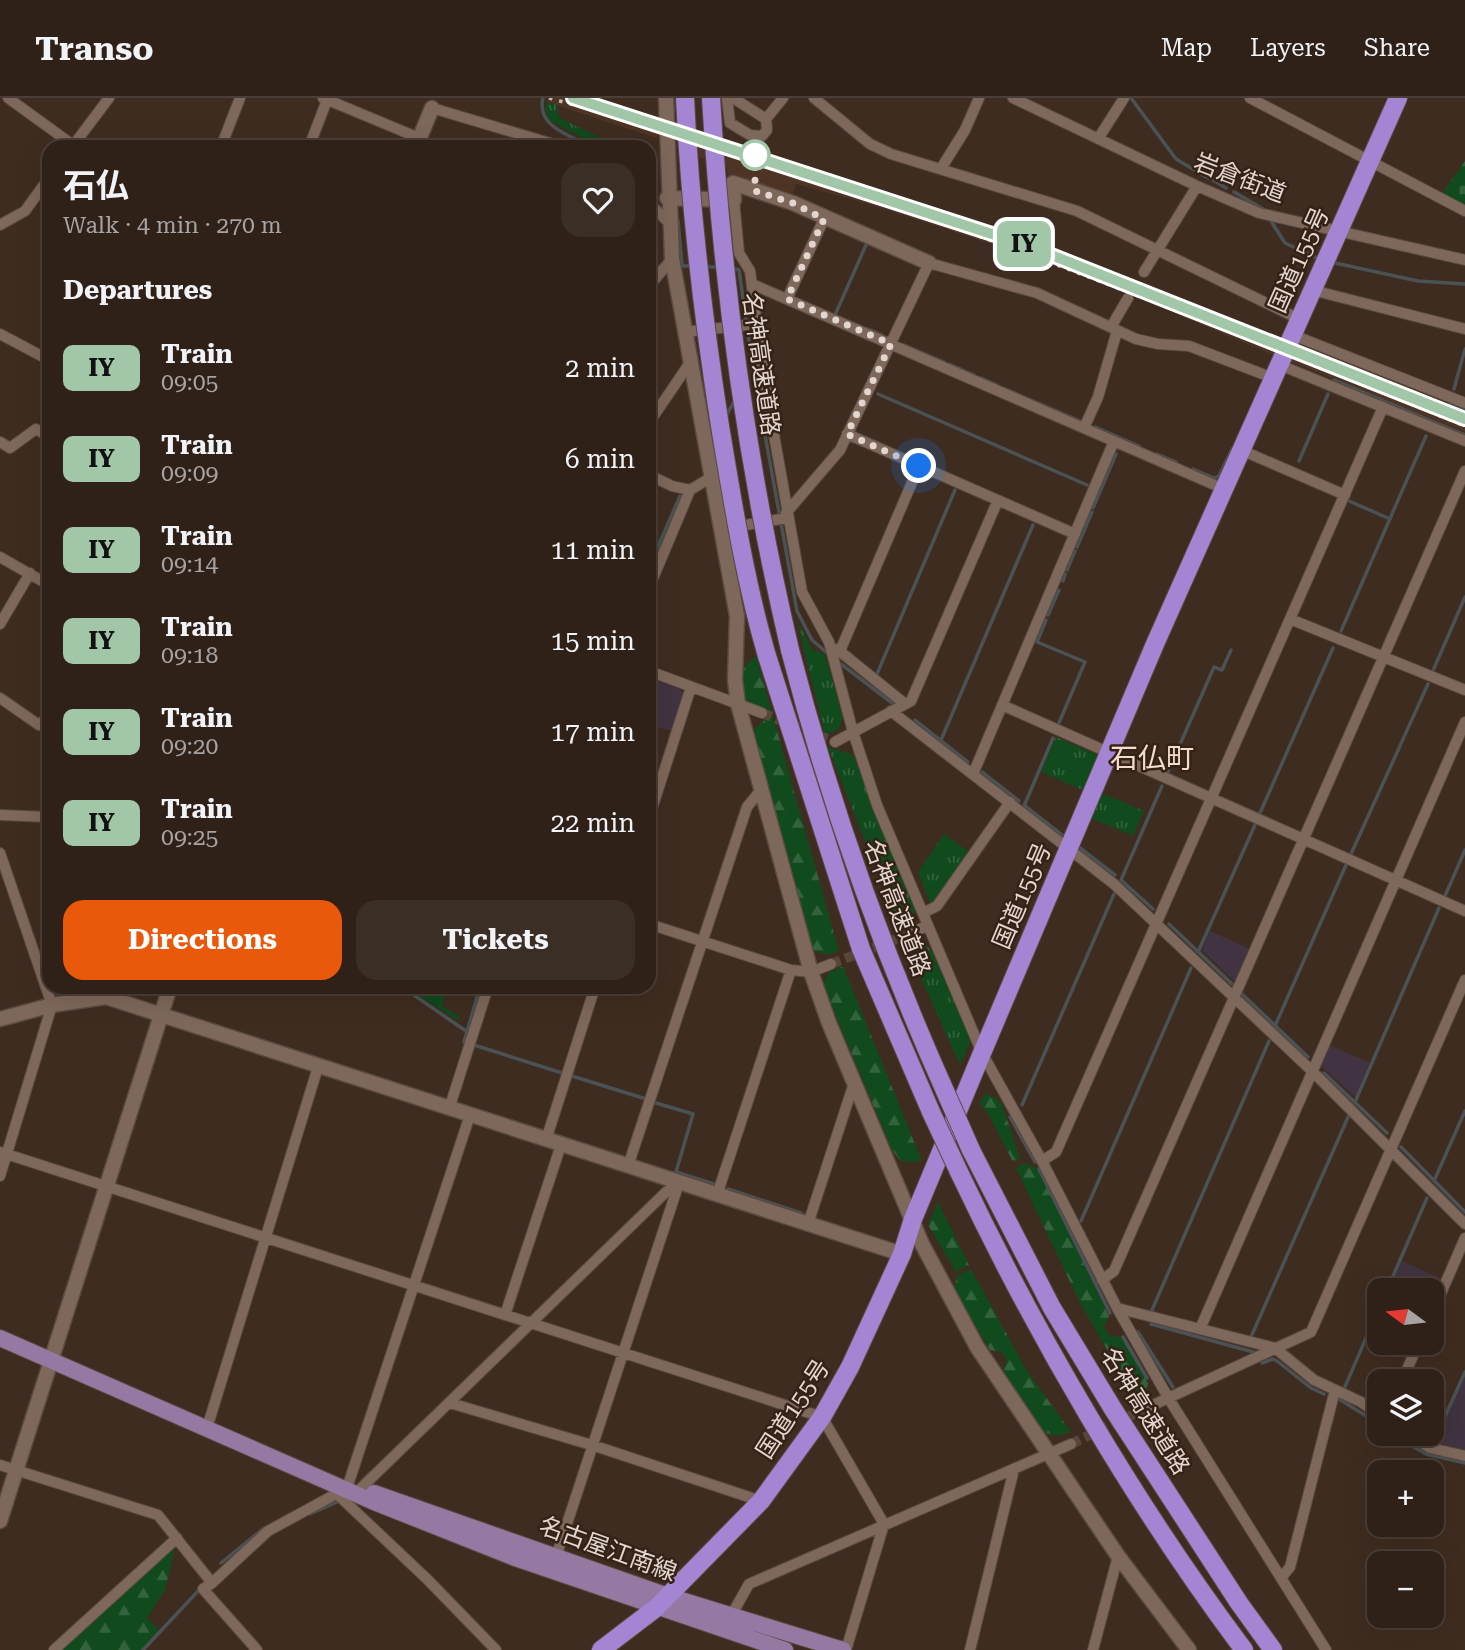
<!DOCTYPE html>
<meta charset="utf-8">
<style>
:root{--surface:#2f2118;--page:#3b2e25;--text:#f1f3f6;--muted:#a7a3a2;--line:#4a3e37;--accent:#ea580c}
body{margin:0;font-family:"Roboto Serif","Noto Sans JP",serif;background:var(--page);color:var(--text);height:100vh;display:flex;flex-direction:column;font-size:26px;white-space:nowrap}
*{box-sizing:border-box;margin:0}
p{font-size:23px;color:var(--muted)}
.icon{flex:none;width:38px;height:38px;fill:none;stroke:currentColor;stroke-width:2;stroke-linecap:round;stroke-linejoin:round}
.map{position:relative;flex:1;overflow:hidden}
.drawer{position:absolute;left:42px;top:42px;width:614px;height:854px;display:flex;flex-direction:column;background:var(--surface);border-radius:21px;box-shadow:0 7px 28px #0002,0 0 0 2px var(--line)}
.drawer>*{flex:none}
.badge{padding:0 14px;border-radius:10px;font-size:24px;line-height:46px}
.needle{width:46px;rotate:285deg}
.fabs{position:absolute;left:1367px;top:1180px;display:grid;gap:14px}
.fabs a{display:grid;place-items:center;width:77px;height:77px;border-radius:14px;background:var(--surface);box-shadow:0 7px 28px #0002,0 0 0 2px var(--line);font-size:35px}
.you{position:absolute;width:35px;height:35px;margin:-18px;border:5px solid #fff;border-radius:50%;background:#1a73e8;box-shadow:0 0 0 10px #1a73e833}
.map>.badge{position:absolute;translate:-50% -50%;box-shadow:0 0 0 4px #fff}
h2{padding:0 21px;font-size:26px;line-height:63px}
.round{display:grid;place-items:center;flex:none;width:74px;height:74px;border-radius:21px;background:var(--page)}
.headline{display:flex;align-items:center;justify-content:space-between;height:119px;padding:0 21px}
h1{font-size:33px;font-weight:700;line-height:52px}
.action{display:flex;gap:14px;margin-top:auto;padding:14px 21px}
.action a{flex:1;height:80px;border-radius:21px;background:var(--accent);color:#fff;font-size:28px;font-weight:700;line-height:80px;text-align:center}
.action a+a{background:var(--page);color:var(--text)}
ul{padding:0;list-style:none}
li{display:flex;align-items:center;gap:21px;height:91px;padding:0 21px}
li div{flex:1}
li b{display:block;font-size:26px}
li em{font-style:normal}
li .badge{min-width:77px;font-weight:700;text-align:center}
header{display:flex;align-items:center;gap:42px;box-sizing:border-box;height:98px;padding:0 35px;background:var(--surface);border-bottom:2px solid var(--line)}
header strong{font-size:33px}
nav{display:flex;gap:38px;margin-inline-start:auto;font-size:24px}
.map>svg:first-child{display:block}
.built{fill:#4d3424}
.industrial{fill:#413341}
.grass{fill:url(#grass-tufts)}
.forest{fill:url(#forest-firs)}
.cemetery{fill:url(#cemetery-stones)}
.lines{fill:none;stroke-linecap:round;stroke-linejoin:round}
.stream{stroke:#4a5254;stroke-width:3.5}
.street-tunnel{stroke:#58463a;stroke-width:10;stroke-dasharray:10 5;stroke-linecap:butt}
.street-casing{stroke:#5a4a40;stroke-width:12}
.secondary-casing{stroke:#5a4a40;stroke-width:17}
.primary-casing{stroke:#5a4a40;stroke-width:18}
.highway-casing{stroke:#5a4a40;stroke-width:20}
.street{stroke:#7e685b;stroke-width:10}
.secondary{stroke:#7e685b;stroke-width:14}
.primary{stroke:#9579a3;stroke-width:16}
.highway{stroke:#a485d3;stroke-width:18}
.rail{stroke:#c8bab2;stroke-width:3.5;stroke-dasharray:3.5 7;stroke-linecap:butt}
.highway-bridge-casing{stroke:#5a4a40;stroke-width:20;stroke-linecap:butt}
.highway-bridge{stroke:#a485d3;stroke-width:18}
.line-casing{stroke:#fff;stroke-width:16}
.line{stroke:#a2c7a8;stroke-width:10}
.walk{stroke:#e3d6cf;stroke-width:7;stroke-dasharray:0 12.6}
.stop-dot{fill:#fff;stroke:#a2c7a8;stroke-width:3.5}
.labels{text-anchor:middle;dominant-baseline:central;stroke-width:5;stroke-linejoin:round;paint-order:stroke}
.street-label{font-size:24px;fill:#e3d6cf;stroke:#352217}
.quarter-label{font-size:28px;fill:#f5dccc;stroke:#352217}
</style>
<header>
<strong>Transo</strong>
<nav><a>Map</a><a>Layers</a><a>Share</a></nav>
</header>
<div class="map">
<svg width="1465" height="1552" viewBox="0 0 1465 1552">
<defs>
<pattern id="grass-tufts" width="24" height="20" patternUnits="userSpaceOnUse" patternTransform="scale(1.75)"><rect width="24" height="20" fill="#104a1d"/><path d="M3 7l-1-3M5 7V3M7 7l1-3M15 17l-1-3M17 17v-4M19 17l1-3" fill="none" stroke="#33633d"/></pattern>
<pattern id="forest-firs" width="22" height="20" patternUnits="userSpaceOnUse" patternTransform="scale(1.75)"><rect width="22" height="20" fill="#104a1d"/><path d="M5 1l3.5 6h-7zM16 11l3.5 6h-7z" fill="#33633d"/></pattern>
<pattern id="cemetery-stones" width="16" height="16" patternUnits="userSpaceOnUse" patternTransform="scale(1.75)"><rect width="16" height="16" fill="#104a1d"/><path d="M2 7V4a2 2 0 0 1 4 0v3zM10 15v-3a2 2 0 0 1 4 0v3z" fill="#33633d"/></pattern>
</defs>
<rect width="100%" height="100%" fill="#3f2c20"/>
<!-- built -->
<path class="built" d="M548,0H588L658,19L660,37L656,40L547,4Z
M676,24L1028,141L1280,240L1273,257L1134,198L1022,156L882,110L796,86L791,100L728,80L727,69L678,52Z
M1304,245L1465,312V334L1291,264L1297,248Z"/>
<!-- industrial -->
<path class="industrial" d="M649,580L680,591L683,596L672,633L649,626Z
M1210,833L1250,851L1235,884L1202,852Z
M1329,947L1370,965L1355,999L1320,967Z
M1402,1163L1442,1181L1432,1204V1192H1389Z
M1465,1277V1353L1435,1345Z"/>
<!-- grass -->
<path class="grass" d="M547,4L557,7L558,19L601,40L599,49L549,22L545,11Z
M797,523L813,552L825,556L843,620L838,632L825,637Z
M1056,639L1098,657L1083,692L1041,674Z
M828,649L853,657L915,812L908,830L900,832Z
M1102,695L1144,713L1133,738L1091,720Z
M944,736L969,754L931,807L918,774Z
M921,842L933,855L971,942L960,967L905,845Z"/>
<!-- forest -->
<path class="forest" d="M756,558L839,853C827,858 822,857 812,851L753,638L754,631L764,623L761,610L746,602C741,581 737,572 756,558Z
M843,868L921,1061L917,1064L901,1063L892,1052L823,887L829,874Z
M406,889H448L442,908L459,918L458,923Z
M986,995L1001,1004L1020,1060L1013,1064L989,1017L979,1005Z
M1024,1065L1037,1070L1109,1218L1104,1228L1109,1238L1121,1239L1148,1285L1146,1295L1137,1303L1080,1205L1016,1070Z
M938,1104L969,1167L956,1174L928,1127Z
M971,1171L1027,1273L1071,1334L1056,1338L1040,1333L1005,1283L1002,1274L1007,1263L1002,1254L990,1252L954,1192L957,1178Z
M177,1440L165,1492L147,1520L159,1532L141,1552H57Z"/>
<!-- cemetery -->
<path class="cemetery" d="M1465,63V109L1441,97Z"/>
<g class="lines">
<!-- stream -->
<path class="stream" d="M543,0C536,29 570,37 591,49
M1131,0L1176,61L1208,80
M1213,82L1226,90
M1234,94L1263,111
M649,96L652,98
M674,119L678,122L682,168H693
M1271,123L1285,145L1317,160
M1335,165L1418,183L1465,186
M704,169H721
M732,170L739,172L753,271L797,513L812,542L826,554
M835,217L866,147
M868,231L882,237
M904,247L944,264
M949,266L974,277
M981,280L997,287
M1334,282L1465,337
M1003,290L1080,323
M1454,291L1465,251
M878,296L1087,387
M1450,305L1465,311
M726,318L736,300
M1095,329L1139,348
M1157,356L1176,364
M1299,363L1328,296
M1193,371L1214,380L1219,378L1232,351
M1349,403L1390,421
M1093,410L1116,356
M1077,449L1092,414
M657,451L680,398
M649,470L653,461
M1067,472L1075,453
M1063,483L1065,476
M1048,517L1059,492
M1046,522L1037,544L1085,564L1058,627
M1341,533L1426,338
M841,566L892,605
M1432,575L1465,499
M877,576L955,392
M915,622L968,664
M941,642L1033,427
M982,674L1019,703
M1167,676L1214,569L1222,572L1231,552
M1024,708L1053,640
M1025,708L1062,737
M1260,715L1333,550
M1080,750L1115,777
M1351,756L1428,586
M1445,798L1465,752
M1153,811L1121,782L1162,688
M1169,826L1232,886
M1198,854L1255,727
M402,889L466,933
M1242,896L1308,959
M1275,928L1346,767
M464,944L480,889
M474,947L562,975
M1324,975L1387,1035
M572,978L646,1001
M1355,1004L1439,810
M656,1005L693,1016L676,1074L714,1086
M1022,1007L1114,796
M1010,1019L1035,1064
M1401,1049L1465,1114
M1039,1071L1110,1215
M1434,1083L1465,1013
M728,1091L801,1115
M1081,1123L1191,870
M1387,1192L1427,1100
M1152,1212L1269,943
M1151,1226L1257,1255
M1138,1234L1173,1289
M1123,1239L1147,1280
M1251,1239L1349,1017
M1262,1265L1273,1261L1277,1263L1311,1290L1324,1296
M1344,1291L1379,1210
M1339,1301L1379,1326
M1392,1335L1399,1340
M1407,1345L1426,1356L1465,1365
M1433,1345L1465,1274
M362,1383L370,1375
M310,1416L337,1404
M221,1465L264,1430
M143,1552L199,1492"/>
<!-- street-tunnel -->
<path class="street-tunnel" d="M762,615L835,644
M831,866L910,836
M1071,1346L1151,1308"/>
<!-- street casing -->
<g class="street-casing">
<path id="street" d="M8,0L73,47
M323,0L419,40
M727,0L730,25L750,37L762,38L767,32L766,21L733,0
M814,0L870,46L891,56L1077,113L1299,221
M1013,0L1197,88L1259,115L1465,162
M1250,0L1465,113
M432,10L563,49
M766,21L783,0
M1098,41L1124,0
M72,49L109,0
M221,49L240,0
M309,49L327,2
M942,69L965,32L979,0
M734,102L739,155L750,173L764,281L802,494L829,544L853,634L877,707L982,955L1042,1063L1117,1210L1169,1301L1326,1552
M649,105L668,124
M0,127L25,113L49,80
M1144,174L1197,88
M752,186L1224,391
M649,188L672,161
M1312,192L1465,231
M787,201L824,121
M1111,229L1128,200
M684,234L757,226
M0,236L49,262
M1293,237L1465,305
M1280,267L1465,343
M649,325L689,266
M1084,330L1098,299L1117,233
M847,336L1075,436
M0,344L10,350L36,331L49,339
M1241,352L1345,397
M649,377L672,388L690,392
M786,415L840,352L929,165L1037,195L1136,241L1158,246L1189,248L1273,280
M734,429L787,420
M0,459L49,487
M649,490L690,392L710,380
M1290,521L1465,592
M0,526L30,475
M837,551L905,606
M840,553L919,368
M649,573L762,615
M0,600L39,627L49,618
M1002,607L1465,813
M891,613L1114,786L1312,973L1465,1126
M835,644L911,603L998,402
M973,676L1114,343
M0,717L49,719
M649,720L691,589
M0,755L52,907L0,1078
M923,815L937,808L1010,704
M649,826L791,872L811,874L831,866
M910,836L928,827
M449,1011L488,889
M546,1042L595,889
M0,1054L822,1319L884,1426L846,1552
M1042,1063L1056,1054L1383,309
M628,1068L747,709L761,692
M717,1097L791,872
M808,1126L854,985
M1102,1182L1114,1173L1465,373
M1117,1210L1275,1250L1314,1282L1361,1304L1379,1317
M1432,1216L1465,1140
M505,1217L561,1047
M1200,1231L1465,624
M1402,1283L1419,1244
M450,1305L595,1348L761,1403
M1151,1308L1311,1234L1465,882
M207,1330L318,969
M1407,1335L1430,1350L1465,1358
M0,1367L158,1417L212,1485L203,1491L257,1552
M357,1394L666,1094L679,1085
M337,1396L427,1481L496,1552
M557,1456L679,1085
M1281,1480L1290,1469L1335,1292
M212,1485L268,1433L347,1390L470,1017
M732,1516L749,1486L1071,1346
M54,1552L177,1440
M970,1552L1014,1371
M1093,1552L1118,1458"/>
</g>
<!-- secondary casing -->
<g class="secondary-casing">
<path id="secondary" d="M666,0L672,161L737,518L735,582L738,606L811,874L829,925L922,1146L977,1249L1118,1458L1189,1552
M416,49L432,10
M667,100L734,102L733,85L793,105L929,165
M0,921L52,907L106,899L902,1156
M0,1423L170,889"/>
</g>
<!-- primary casing -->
<g class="primary-casing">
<path id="primary" d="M0,1240L374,1404L515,1460L785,1552
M374,1395L668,1498L843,1552"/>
</g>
<!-- highway casing -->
<g class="highway-casing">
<path id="highway" d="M790,552C829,703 881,850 945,993
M767,558L861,851L931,1014
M971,1052L1052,1210L1113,1311L1239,1505L1273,1552
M959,1074C1036,1237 1136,1408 1244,1552
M601,1552L656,1510L761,1403L822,1319L850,1269L902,1156L913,1121L982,955L1155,546L1398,0"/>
</g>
<!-- street -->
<use href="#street" class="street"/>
<!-- secondary -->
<use href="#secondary" class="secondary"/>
<!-- primary -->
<use href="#primary" class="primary"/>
<!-- highway -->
<use href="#highway" class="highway"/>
<!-- rail -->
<path class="rail" d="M549,0C862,85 1164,206 1465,328"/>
<!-- highway-bridge casing -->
<g class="highway-bridge-casing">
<path id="highway-bridge" d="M685,0C690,110 703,219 720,328C733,406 745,483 767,558
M711,0C722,187 747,369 790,552
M945,993L971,1052
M931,1014L959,1074"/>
</g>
<!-- highway-bridge -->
<use href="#highway-bridge" class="highway-bridge"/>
</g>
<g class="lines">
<!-- line casing -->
<g class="line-casing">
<path id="line" d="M573,0L1026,147L1465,321"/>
</g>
<!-- line -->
<use href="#line" class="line"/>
<!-- walk -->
<path class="walk" d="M755,57V93L793,105L824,121L787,201L891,246L847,336L919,368"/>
</g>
<!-- markers -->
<circle class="stop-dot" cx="755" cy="57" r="14"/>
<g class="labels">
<!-- street labels -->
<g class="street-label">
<text transform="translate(1240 80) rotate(21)">岩倉街道</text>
<text transform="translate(1299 162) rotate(-66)">国道155号</text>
<text transform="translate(761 266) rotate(82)">名神高速道路</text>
<text transform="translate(1022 798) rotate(-67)">国道155号</text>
<text transform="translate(897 810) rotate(69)">名神高速道路</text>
<text transform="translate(793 1311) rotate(-57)">国道155号</text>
<text transform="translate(1145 1313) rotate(58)">名神高速道路</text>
<text transform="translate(608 1451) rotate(20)">名古屋江南線</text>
</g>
<!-- quarter labels -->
<g class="quarter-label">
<text x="1152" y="660">石仏町</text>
</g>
</g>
</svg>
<div class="fabs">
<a><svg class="needle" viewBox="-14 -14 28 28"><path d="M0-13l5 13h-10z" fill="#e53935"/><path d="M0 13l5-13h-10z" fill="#a7a3a2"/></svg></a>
<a><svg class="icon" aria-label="layers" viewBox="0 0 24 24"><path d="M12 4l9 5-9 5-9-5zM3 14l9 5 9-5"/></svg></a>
<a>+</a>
<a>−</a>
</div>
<div class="you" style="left:919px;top:368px"></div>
<b class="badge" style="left:1024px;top:146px;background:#a2c7a8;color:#111">IY</b>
<section class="drawer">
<div class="headline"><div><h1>石仏</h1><p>Walk · 4 min · 270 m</p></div><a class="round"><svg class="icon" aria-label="heart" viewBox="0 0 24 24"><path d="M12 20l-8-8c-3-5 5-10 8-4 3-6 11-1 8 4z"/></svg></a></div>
<h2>Departures</h2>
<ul>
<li><span class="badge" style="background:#a2c7a8;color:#111">IY</span><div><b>Train</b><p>09:05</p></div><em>2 min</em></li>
<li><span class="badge" style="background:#a2c7a8;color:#111">IY</span><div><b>Train</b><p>09:09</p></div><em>6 min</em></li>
<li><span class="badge" style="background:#a2c7a8;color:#111">IY</span><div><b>Train</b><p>09:14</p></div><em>11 min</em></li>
<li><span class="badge" style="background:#a2c7a8;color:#111">IY</span><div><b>Train</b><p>09:18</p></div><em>15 min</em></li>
<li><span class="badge" style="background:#a2c7a8;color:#111">IY</span><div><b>Train</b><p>09:20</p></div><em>17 min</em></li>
<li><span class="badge" style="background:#a2c7a8;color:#111">IY</span><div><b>Train</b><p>09:25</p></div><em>22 min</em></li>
</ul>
<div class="action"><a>Directions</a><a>Tickets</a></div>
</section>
</div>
